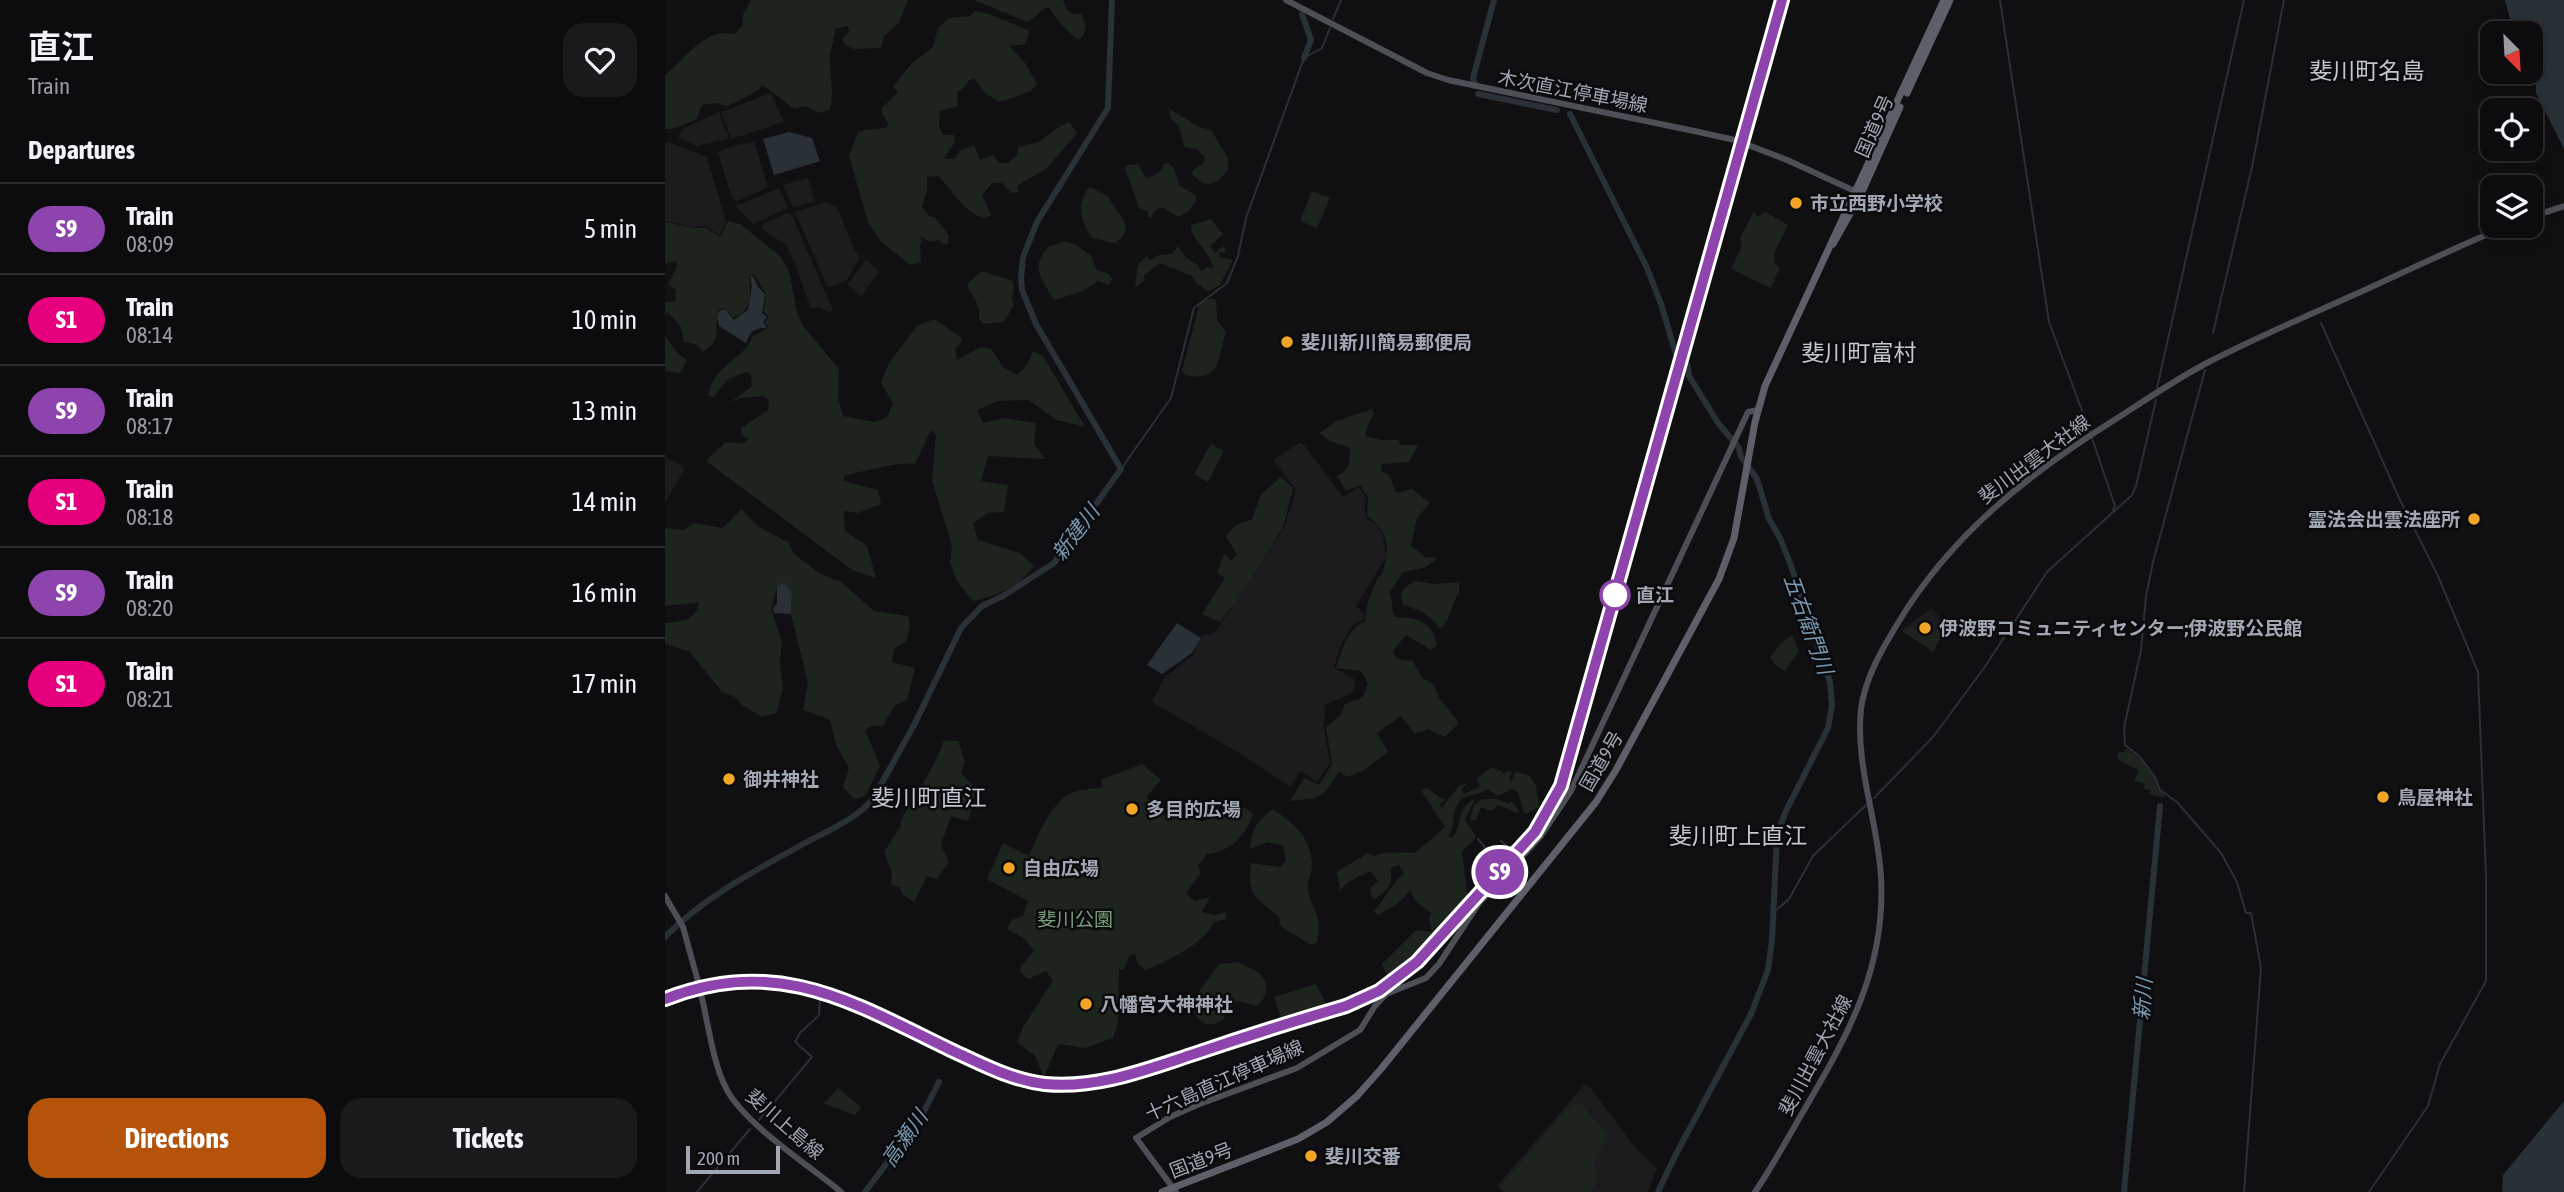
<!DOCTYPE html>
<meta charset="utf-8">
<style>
:root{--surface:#0c0c0e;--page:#1a1a1c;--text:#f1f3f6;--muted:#9a9b9e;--line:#2c2c2e;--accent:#b45309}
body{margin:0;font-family:"Asap Condensed","Noto Sans JP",sans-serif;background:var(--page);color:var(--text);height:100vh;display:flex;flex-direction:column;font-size:26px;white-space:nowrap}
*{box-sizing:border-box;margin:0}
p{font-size:23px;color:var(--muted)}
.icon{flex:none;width:38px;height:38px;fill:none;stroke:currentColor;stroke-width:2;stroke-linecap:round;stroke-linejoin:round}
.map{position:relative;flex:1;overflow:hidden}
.details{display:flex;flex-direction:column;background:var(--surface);width:665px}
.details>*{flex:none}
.badge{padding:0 14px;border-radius:23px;font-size:24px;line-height:46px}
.needle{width:46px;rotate:156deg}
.controls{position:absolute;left:1815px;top:21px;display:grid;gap:14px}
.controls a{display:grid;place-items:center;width:63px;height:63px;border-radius:14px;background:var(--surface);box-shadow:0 4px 18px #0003,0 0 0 2px var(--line);font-size:35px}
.scale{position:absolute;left:21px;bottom:18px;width:94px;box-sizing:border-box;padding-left:7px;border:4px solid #a1a7b3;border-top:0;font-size:19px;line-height:24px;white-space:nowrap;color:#a1a7b3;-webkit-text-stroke:5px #0b0b0d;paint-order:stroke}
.map>.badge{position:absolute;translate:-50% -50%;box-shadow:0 0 0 4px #fff}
h2{padding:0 28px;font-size:26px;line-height:63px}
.round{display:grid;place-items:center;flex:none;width:74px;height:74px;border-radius:21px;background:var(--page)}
.summary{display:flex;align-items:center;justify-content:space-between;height:119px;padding:0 28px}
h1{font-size:33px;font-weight:700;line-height:52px}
.action{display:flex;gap:14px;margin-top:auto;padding:14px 28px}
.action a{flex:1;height:80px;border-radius:21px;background:var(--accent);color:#fff;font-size:28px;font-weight:700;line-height:80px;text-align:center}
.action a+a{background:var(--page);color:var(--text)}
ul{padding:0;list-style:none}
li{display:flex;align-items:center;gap:21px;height:91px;padding:0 28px;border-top:2px solid var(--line)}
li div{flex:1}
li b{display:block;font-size:26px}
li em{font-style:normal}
li .badge{min-width:77px;font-weight:700;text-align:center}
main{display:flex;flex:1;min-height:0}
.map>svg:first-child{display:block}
.built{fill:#1c1c1f}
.green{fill:#1c241d}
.water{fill:#293137}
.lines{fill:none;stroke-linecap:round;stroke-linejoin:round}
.stream{stroke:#293137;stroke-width:2}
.river{stroke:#293137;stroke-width:6}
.major{stroke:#4d4f56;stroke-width:6}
.highway{stroke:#5d6068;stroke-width:7}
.rail{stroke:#484a50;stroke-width:2;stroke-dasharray:9 7;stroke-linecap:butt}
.major-bridge{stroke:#4d4f56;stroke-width:6}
.line-casing{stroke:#fff;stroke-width:16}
.line{stroke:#8e44ad;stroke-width:10}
.poi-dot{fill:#f3a526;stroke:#0b0b0d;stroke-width:2.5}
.stop-dot{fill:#fff;stroke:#8e44ad;stroke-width:3.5}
.labels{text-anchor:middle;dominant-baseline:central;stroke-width:5;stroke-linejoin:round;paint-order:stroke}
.street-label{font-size:19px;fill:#a1a7b3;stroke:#0b0b0d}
.poi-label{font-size:19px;font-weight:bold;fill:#a1a7b3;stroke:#0b0b0d;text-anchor:start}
.stop-label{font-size:19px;font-weight:bold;fill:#a1a7b3;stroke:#0b0b0d;text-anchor:start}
.park-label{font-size:19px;fill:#779e78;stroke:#0b0b0d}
.water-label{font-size:21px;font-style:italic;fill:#7797af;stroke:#0b0b0d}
.quarter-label{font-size:23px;fill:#c2c6cf;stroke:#0b0b0d}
</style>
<main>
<section class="details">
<div class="summary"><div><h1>直江</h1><p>Train</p></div><a class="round"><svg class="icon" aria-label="heart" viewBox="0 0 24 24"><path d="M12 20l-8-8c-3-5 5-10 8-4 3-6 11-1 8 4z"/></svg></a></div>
<h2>Departures</h2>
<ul>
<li><span class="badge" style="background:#8e44ad;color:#fff">S9</span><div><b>Train</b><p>08:09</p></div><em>5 min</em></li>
<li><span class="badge" style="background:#e6007e;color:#fff">S1</span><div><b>Train</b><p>08:14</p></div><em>10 min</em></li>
<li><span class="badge" style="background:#8e44ad;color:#fff">S9</span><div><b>Train</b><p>08:17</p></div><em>13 min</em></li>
<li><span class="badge" style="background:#e6007e;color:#fff">S1</span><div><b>Train</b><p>08:18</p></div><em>14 min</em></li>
<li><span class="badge" style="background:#8e44ad;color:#fff">S9</span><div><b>Train</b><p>08:20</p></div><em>16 min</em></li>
<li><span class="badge" style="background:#e6007e;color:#fff">S1</span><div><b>Train</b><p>08:21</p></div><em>17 min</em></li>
</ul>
<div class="action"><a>Directions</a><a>Tickets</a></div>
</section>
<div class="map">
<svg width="1899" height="1192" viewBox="0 0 1899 1192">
<rect width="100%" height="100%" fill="#101012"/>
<!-- built -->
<path class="built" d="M106,93L119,122L66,139L56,112Z
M54,112L64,139L32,146L13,138L19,128Z
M3,142L42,157L61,222L54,235L41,226L30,227L0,221V143Z
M89,142L103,187L71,202L65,192L53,152L67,146Z
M143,178L150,202L128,207L118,185Z
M114,188L123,208L88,224L70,206Z
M162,202L172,207L188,247L195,257L182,280L166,287L162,286L130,212Z
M122,213L127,215L168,310L163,312L154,307L146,309L129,260L121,245L96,228L98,224Z
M201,259L214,271L196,297L183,284Z
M634,443L640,446L678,497L693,487L701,497L699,506L701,518L712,525L718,535L721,557L691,606L699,613V619L686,627L675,647L669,668L689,679L690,688L685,694L660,705L659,728L665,763L652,782L635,771L626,787L574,753L487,702L499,678L528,655L537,635L549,634L619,528L631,490L608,460Z
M0,457L17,465L19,470L0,503Z
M1267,608L1282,627L1268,652L1236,630Z
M919,1085L924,1086L972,1150L992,1168L983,1192H838L832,1186Z"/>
<!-- green -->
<path class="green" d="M86,0H243L234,23L219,36L216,48L189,49L180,45L177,38L184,32L183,26L170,29C170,39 165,48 165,57C164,75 170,91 165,109L153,113L141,106L129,109L98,85C88,95 75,99 63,106L50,103L37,105L31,120L8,129H0V75C22,58 38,28 69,34L77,26L78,15Z
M309,0H398L401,9L408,14H416L421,26L418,36L413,40C402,30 391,20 384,7C373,10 371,19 362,22Z
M310,11L324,14L365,31L360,44L344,46L361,64L372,84L365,91L335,102L321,94L309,78L303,81L301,86L292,92L293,106L275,111L274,126L278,135H289L290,142L279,158L289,159L296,150L309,145L315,160L328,155L334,163H342L352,155L353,147L374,142L392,128L404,122L412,133L382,168L352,186L354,192L346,193L337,183H327L317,195L326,215L319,218C298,213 288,190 273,176L262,177V190L257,207L265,217H270L284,236L283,244L279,245L274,240L265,242L257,237L255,247L256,262L245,265L215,241L203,222L184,156L193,132C205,127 216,131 224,126L217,113V108L233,92L228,86L248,62L268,47L273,28L284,18L305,16Z
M504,109L535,127L546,130L563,158V170L553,181L544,184L538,183L527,174L528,170L538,164L540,157L532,149L519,147C517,137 516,124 506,119Z
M503,163L509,169L515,186L531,195V201L524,211L513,217L497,207L489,212L486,218L483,217V212L474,208L460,168L464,165L473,164L481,178C489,176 497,174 498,164Z
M425,187L444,197C450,215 475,226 450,243L427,238C416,221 410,203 425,187Z
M647,191L665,198L652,228L635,221Z
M1089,211L1092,217L1100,212L1123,225L1109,253L1110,264L1115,267L1106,288L1066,269L1077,246L1075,238Z
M546,219L558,234L545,246L550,253L559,246L561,253L555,252L554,257L568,260L555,285L543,291L532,284L527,276L495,263L479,275L480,280L470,288L473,265L482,256L485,260L494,255L507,254L513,246L521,258L533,265L535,270L538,271L542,267L548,268C545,253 532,244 526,230L527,225Z
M63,221L75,224L115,256L124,271L132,313L138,326L174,369L173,397L178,416L210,422L222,417L228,404L216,382L224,363L252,326L269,319L298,339L290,349L292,360L316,347L326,349L339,368L352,375L362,365L368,351L378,356L420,427L391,420L364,400L333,401L312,410L318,423L339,418L371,423L369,443L380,459L323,456L316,481L343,485L339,512L323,513L308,523L313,540L355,553L369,566C355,586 331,596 308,601L292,581L285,563L287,546L267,480L271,435L266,430L250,464C237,461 195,472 179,476V481L213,490L216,504L193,513L179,511L180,531L202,546L211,578L187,570L41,461L61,442L78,444L84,439L77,435L76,428L103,410L104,400L98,396L76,398L66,402L87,386L86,374L80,372L62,380L49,397L44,396C45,367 83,356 87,337L104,327L100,323L103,316L98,311L101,294L89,274L84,276C86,291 87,314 68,317L60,308L54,309C46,327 61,338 38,352L31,344L19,342L16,327L3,312L0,315V302H10L11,290L3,285L11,269L12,261L0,264V222L30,228H41L55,237Z
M400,241L411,245L426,256L432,270L444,274L447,279L444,285L433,281C419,293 407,294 390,300C384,295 384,291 380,285C371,270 371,262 383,247Z
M317,271L347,281L349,286L347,299L349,304L339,322L318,324L314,319C316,304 309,300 303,287V283Z
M548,298L551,300L552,320L561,332C553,354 557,384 521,375L517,371L534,306L538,301Z
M0,336L13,354L22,360L15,373L0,371Z
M707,409L709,414L703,425L700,436L716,440H734L735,445H753L744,462L717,464L716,471L724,475L731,493L747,489L765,503L752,518L746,546L760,557L773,558L759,568L738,572L725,592L729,617C752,618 766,619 772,645L766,650L741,635L728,651L732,659L748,661L757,678L768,684L775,699L794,723L780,737L763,729L750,734L736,716L712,733L723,752L697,771L683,777L674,772L660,792L650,798L625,801L639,778L654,785L667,764L661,727L676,715L680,704L698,697L703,683L696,671L671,668C678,648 681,631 700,621L703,601L713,577L717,574C725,549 725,532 702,516L703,497L695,485L681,491L672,476C685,470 685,462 685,448L665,441L654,433L672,421Z
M546,444L559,451L543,482L529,474Z
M616,477L628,488L618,528L573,599L555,622L537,614L560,578L552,573L559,554L566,560L572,555L561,536L571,525L587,519L596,494Z
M76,509L94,527L123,542L129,554L154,573L176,582L209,611L243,616L245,626L241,641L229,649L227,662L250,668L242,700L230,705L218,726H206L200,730L215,766L200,796L189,799L178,787L184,768L171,745L165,720L138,710L143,682L126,614L127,592L112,587L106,609L117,642L115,662L118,689L111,713L97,717L77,705L70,697L57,692L24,651L0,644V623C15,622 30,621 34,603L0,606V528L19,530L29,523L58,528Z
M750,581L770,584L794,582V593C785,605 787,619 775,629C765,614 755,610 738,605C733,593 740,586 750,581Z
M1247,626L1251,631L1258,626L1265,635L1278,626L1281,628L1268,651L1239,632Z
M1127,635L1134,651L1120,671L1109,664L1105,657L1115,644Z
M279,740L293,741L300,762L296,773L311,789L303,821L286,816L276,845L284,862L272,879L262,876L249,902L238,895L234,887L226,885L227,873L219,852L236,826V820C250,793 269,770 279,740Z
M1461,748C1471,755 1480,763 1487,774C1492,782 1493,789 1500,795L1499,798L1485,794V790L1479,789L1480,784L1469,781L1474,770L1456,762L1452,757L1454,752H1460Z
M477,764L496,780L482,796L486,807L501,817L510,812L515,802L528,809L537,822L553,815L559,806L581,808L588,814C581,836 565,852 542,854L533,866L536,873L521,894L530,901L545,897L537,912L550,915L560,912L562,919L549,922C537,946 505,959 481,970L473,964L470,954L465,955L459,969H454L453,1024L448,1038L420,1048L393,1044L379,1077L370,1056L352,1042L358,1027L388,981L381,971L363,979L355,972L356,966L369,951L360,939L342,929L347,920L358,916L363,901L322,879L338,843L364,856C373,835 384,807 404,794C413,789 428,789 438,787L436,780Z
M827,767L838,772L836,775L843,771L847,772L844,778L846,780L845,785L849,774L852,772L865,776L871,786L874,807L863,813H859L853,792L847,789L833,796L823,789C816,794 799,796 796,799C786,810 791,826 783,837L787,838C798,826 791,807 810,799L800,820L811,836C808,845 800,845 797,853L803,900C788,922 754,962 731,976L721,974L717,964L751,930L767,932L764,919L766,913L751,902L745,891L732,904L713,915L709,912L732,880L739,874L734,865L726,867C727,884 725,889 710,899L707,898L705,889L713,881L706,871L683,882L675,890L672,872L703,853L709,856L723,852L750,853L780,827L756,790L762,788L777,799L780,797L779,801L774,804L777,808L794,786L803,783L797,788L798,794L813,788L815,784L811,779Z
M817,799H832L844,804L846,801L855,812L852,813L833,805L827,811L816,807L811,820H805L809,805Z
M608,809C630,825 646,836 647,866C647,873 642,881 643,888C646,912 658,912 652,942L646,945L615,926L614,917C590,897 582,896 586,863L615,867L621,861L618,846L602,842L585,849C587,828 591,822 608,809Z
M572,962C579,965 587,968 593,972C605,980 603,1000 591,1006L574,1001L570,1002C566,1007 562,1016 557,1020C541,1032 528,1017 526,1002L554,964Z
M651,984L661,1003L660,1005L616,1018L609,997Z
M173,1088L196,1107L190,1115L159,1104Z
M915,1103L943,1134L928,1164L931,1172V1184L924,1192H841L835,1187L906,1105Z"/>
<!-- water -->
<path class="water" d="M1840,0H1899V149L1871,93V69L1866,61V33H1849Z
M124,132L147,138L155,161L109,175L98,139Z
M85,276H88L93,287L100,294L97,313L102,317L98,322L102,328C90,328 85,331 81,343L54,326L52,317L54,311L60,309L69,320L83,310L87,286Z
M119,583L127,592L126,614L109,613L108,608L112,604V587Z
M512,623L536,638L527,653L497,674L482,665Z
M1899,1101V1192H1837L1838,1175Z"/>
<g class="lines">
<!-- stream -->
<path class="stream" d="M1335,0L1384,322L1425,432
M668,19L676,0
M1656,323L1735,500L1773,576L1813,672L1821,876V981L1775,1064L1763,1106L1704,1192
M1548,333L1587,167L1619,0
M1540,370L1488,562L1481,596L1476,650L1459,728L1460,745L1474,756L1490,777L1495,790L1512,802L1556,853L1572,882L1581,913H1586L1596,968L1579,1192
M1492,388L1579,0
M1427,438L1450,506L1448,510
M456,469L506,398L529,308L562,283L573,256L581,218L639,58L657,48L665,28
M1209,798L1268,737L1319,668L1382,572L1467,495L1471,486L1491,400
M813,839L830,859
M836,841L844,848L853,842
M1109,912L1124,899L1148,856L1201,805
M94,1120L147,1057L130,1042L135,1033L154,1015L155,998
M32,1192L85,1129"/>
<!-- river -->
<path class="river" d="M637,14L646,40L639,58
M810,84L808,78L829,0
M813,94L892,110
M905,114L982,268L996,304L1012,358L1023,366L1024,376L1053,423L1074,448L1076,457L1092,479L1104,519L1115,538L1125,563L1165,682L1167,705L1163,728L1120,813L1112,836L1107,940L1103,970L1086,1014L1009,1158L993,1192
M0,937C40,896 90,871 140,843C164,830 190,820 208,799L249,725L296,628L317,606L338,596L389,563L456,469L371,324L357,290L356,278L358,257L372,222L443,108L447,0
M200,1192L255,1119L274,1082
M1459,1192L1495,806"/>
<!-- major -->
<path class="major" d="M621,0L762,73L783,80L1029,131
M1122,160L1194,193
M1866,217L1899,206
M0,896L18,927L34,985
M35,990C43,1020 47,1061 61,1088C78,1123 145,1166 176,1192
M511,1192L471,1138L505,1117L532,1105L632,1068L695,1030L710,1006L721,994L761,978L774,964L814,903L875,837L906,791L1083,412L1093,410
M1090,1192C1109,1164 1125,1134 1142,1105C1185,1032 1221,965 1216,877C1213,821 1190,766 1196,709C1200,678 1217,649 1233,623C1287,533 1366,472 1454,417C1482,399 1510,380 1540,364C1592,337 1646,314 1700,290C1747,268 1794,246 1842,226"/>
<!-- highway -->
<path class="highway" d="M1242,93L1285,0
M1168,244L1196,194L1235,107
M497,1192L633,1139L662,1122L692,1096L716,1069L931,802L951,770L1054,579L1069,538L1090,422L1100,386L1279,0"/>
<!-- rail -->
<path class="rail" d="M991,452L1117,0
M0,999C113,955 187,1002 286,1050C316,1064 346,1080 380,1084C432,1089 480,1070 529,1054C579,1038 630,1021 681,1006C697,999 713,992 728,982C757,962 778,935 801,910C840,867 882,827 901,771L993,444"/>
<!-- major-bridge -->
<path class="major-bridge" d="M1029,131L1070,140L1122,160"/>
</g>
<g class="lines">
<!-- line casing -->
<g class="line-casing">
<path id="line" d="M0,999C112,955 187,1002 286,1050C316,1064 346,1080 380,1084C432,1089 480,1070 529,1054C579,1037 630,1021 681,1006L714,991L752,962L870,832L896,786L1117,0"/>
</g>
<!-- line -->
<use href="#line" class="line"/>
</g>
<!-- markers -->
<g class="poi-dot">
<circle cx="1131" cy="203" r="7"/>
<circle cx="622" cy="342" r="7"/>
<circle cx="1809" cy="519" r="7"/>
<circle cx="1260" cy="628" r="7"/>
<circle cx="64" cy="779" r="7"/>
<circle cx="1718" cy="797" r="7"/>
<circle cx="467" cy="809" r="7"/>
<circle cx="344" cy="868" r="7"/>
<circle cx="421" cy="1004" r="7"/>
<circle cx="646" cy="1156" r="7"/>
</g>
<circle class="stop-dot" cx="950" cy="595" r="14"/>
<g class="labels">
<!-- street labels -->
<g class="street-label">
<text transform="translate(908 91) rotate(11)">木次直江停車場線</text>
<text transform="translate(1209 126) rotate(-66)">国道9号</text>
<text transform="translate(1369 459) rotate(-37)">斐川出雲大社線</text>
<text transform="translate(936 761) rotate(-60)">国道9号</text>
<text transform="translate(1150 1055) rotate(-62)">斐川出雲大社線</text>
<text transform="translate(559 1080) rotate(-24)">十六島直江停車場線</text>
<text transform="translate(120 1124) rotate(41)">斐川上島線</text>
<text transform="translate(536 1160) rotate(-21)">国道9号</text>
</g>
<!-- poi labels -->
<g class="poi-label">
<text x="1145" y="203">市立西野小学校</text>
<text x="636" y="342">斐川新川簡易郵便局</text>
<text x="1795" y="519" text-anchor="end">霊法会出雲法座所</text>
<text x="1274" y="628">伊波野コミュニティセンター;伊波野公民館</text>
<text x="78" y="779">御井神社</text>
<text x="1732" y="797">鳥屋神社</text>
<text x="481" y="809">多目的広場</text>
<text x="358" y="868">自由広場</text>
<text x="435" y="1004">八幡宮大神神社</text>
<text x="660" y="1156">斐川交番</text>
</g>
<!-- stop labels -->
<g class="stop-label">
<text x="971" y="595">直江</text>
</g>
<!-- park labels -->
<g class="park-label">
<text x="410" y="919">斐川公園</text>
</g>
<!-- water labels -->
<g class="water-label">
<text transform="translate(410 532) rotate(-53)">新建川</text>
<text transform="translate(1144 624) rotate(70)">五右衛門川</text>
<text transform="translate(1477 999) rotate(-85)">新川</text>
<text transform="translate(239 1138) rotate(-55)">高瀬川</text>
</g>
<!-- quarter labels -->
<g class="quarter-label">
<text x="1702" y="71">斐川町名島</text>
<text x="1194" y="353">斐川町富村</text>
<text x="264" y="798">斐川町直江</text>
<text x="1073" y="836">斐川町上直江</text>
</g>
</g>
</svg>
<div class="controls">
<a><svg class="needle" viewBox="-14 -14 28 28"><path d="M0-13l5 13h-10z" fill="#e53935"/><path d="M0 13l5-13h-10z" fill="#9a9b9e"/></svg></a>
<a><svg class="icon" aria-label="locate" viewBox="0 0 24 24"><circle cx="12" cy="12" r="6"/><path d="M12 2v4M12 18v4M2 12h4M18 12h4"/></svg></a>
<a><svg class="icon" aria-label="layers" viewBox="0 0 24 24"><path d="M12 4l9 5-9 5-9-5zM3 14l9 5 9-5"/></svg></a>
</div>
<div class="scale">200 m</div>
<b class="badge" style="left:835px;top:872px;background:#8e44ad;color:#fff">S9</b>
</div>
</main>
